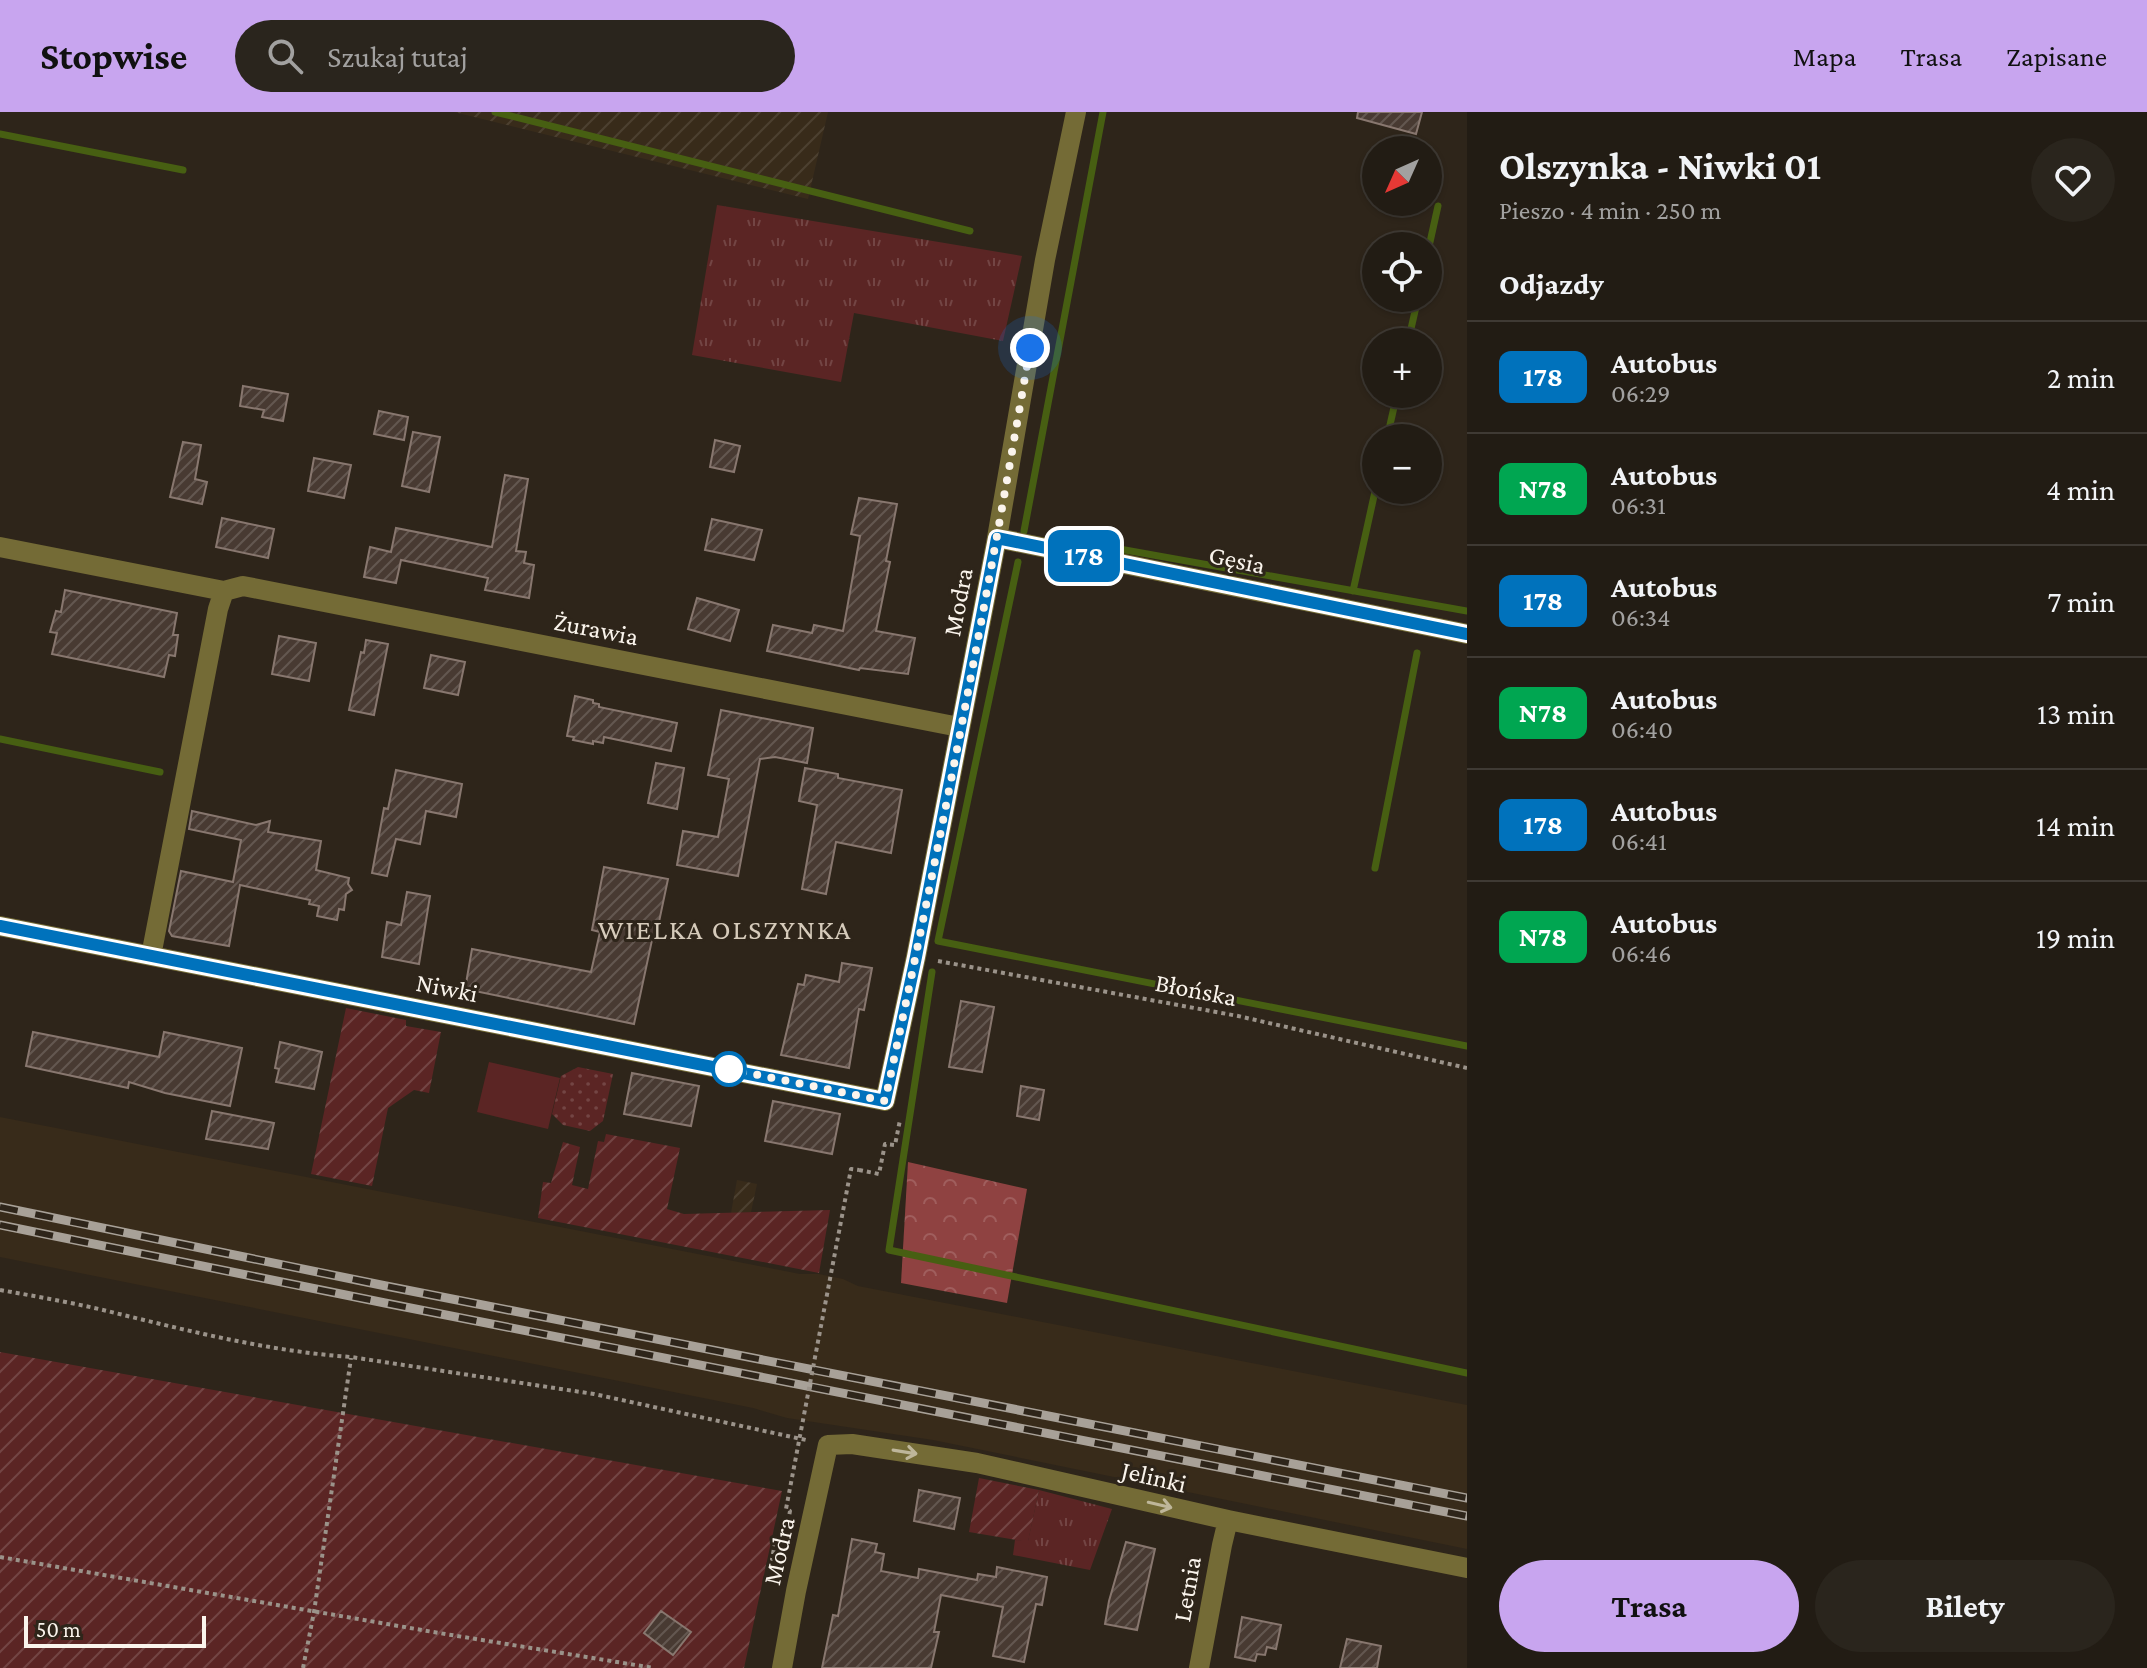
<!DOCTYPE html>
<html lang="pl">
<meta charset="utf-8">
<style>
:root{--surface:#221c14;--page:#2a251d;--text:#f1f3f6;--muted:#a2a1a0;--line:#3f3a34;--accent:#c8a5ef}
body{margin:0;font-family:"Crimson Pro",serif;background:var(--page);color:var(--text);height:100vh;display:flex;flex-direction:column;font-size:30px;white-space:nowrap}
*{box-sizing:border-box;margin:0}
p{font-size:26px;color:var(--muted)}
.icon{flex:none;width:44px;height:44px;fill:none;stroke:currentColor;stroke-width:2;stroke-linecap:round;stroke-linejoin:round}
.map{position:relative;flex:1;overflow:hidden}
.panel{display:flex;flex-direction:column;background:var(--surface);width:680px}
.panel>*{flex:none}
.badge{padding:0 16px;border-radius:12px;font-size:28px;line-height:52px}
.needle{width:52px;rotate:225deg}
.controls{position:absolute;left:1362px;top:24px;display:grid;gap:16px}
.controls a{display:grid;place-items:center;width:80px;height:80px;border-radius:50%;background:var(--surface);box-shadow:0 2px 6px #0004,0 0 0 2px var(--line);font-size:40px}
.scale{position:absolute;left:24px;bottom:20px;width:182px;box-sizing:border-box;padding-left:8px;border:4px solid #faf4ec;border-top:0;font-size:22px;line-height:28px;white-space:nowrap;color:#faf4ec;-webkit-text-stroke:6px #2e251a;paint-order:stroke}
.you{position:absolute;width:40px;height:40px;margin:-20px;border:6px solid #fff;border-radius:50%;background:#1a73e8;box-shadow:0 0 0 12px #1a73e833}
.map>.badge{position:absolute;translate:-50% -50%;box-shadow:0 0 0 4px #fff}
h2{padding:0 32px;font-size:30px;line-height:72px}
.round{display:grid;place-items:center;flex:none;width:84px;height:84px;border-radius:42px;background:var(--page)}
.headline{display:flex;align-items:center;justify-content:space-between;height:136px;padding:0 32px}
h1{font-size:38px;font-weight:700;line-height:60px}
.cta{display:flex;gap:16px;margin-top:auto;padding:16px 32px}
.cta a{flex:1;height:92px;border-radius:48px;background:var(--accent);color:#111;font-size:32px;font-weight:700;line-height:92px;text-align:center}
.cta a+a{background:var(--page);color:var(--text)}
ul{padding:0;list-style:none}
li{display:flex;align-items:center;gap:24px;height:112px;padding:0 32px;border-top:2px solid var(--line)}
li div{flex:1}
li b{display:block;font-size:30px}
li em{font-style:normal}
li .badge{min-width:88px;font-weight:700;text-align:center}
header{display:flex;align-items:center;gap:48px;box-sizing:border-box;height:112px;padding:0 40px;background:var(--accent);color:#111}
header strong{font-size:38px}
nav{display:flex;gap:44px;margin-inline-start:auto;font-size:28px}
.search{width:560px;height:72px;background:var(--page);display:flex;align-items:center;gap:20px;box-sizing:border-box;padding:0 28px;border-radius:44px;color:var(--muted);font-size:30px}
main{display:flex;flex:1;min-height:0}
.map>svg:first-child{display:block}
.built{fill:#382b1a}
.industrial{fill:url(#industrial-furrows)}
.grass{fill:url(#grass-tufts)}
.forest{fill:url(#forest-crowns)}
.park{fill:url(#park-dots)}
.garden{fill:url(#garden-furrows)}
.pitch{fill:#5b2524}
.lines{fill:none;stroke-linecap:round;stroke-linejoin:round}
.stream{stroke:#475f12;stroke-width:7}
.building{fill:url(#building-hatch);stroke:#88776f;stroke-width:2}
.path{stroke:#9b938a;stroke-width:4;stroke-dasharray:4 4;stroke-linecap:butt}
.minor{stroke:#746b36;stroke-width:20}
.rail-casing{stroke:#a8a198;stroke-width:9}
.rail{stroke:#2e251a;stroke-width:6;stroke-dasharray:18;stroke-linecap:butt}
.path-bridge{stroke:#9b938a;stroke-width:4;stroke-dasharray:4 4;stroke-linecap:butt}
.oneway{stroke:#beb69a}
.line-casing{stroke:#fff;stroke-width:18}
.line{stroke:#0072bc;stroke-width:12}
.walk{stroke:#faf4ec;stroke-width:8;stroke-dasharray:0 14.4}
.stop-dot{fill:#fff;stroke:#0072bc;stroke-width:4}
.labels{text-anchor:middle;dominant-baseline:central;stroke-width:6;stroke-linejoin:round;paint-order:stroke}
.street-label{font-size:26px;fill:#faf4ec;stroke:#2e251a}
.neighbourhood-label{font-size:28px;letter-spacing:2px;fill:#d6cbbb;stroke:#2e251a}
</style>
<header>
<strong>Stopwise</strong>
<div class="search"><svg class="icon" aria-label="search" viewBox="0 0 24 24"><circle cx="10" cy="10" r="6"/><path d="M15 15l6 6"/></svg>Szukaj tutaj</div>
<nav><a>Mapa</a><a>Trasa</a><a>Zapisane</a></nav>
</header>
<main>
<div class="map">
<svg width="1467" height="1556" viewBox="0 0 1467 1556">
<defs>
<pattern id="industrial-furrows" width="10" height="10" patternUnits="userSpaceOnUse" patternTransform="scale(2)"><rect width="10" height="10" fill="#382b1a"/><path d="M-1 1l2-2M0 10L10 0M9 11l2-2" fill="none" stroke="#4c4030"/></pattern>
<pattern id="grass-tufts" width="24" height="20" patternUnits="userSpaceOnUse" patternTransform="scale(2)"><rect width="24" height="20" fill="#5b2524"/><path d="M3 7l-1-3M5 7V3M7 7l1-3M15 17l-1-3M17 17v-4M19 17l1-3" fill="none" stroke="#734544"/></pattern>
<pattern id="forest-crowns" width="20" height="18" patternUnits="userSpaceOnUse" patternTransform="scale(2)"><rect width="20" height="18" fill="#8f4241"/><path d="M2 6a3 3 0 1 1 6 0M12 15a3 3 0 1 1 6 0" fill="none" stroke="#a05e5d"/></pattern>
<pattern id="park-dots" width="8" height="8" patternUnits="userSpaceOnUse" patternTransform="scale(2)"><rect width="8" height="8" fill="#5b2524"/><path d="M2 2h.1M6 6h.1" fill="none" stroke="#734544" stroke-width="1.8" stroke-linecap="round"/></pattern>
<pattern id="garden-furrows" width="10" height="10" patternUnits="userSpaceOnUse" patternTransform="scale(2)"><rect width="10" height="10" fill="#5b2524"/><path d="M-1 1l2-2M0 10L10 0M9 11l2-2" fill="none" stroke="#734544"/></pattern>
<pattern id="building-hatch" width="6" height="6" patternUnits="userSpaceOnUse" patternTransform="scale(2)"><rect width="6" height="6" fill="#483a32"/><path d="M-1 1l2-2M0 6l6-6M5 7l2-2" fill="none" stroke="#635750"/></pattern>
</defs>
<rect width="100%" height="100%" fill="#2e251a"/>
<!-- built -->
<path class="built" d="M0,1005L800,1162H819L843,1167L858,1174L1467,1293V1437L933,1328L787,1306L753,1296L0,1145Z"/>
<!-- industrial -->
<path class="industrial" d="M454,0H828L808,87Z
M737,1068L757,1072L751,1100L731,1101Z"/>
<!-- grass -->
<path class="grass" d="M717,93L1022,144L1003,229L854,201L841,270L692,243Z
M1039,1378L1112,1397L1090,1458L1013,1443L1015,1428L1028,1429Z"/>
<!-- forest -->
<path class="forest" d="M908,1050L1027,1077L1007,1191L901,1171Z"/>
<!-- park -->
<path class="park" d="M578,955L613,962L603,1009L590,1019L563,1013L552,1002L561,964Z"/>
<!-- garden -->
<path class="garden" d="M346,896L406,908V914L441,920L429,981L414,978L388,996L372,1074L311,1062Z
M606,1022L680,1036L667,1097L684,1102L830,1098L819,1161L538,1106L543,1070L551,1071L563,1030L580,1035L572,1073L588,1077L598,1029L604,1030Z
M0,1240L782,1379L744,1556H0Z
M979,1366L1039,1378L1028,1430L969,1420Z"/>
<!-- pitch -->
<path class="pitch" d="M489,950L560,966L548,1017L477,1000Z"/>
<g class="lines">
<!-- stream -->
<path class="stream" d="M495,0L970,119
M0,22L183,58
M1428,139L1438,94
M1408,230L1418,186
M1387,326L1397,282
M1024,419L1103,0
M1058,426L1467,499
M1018,450L938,829L1467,934
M1353,479L1376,375
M0,627L160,660
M1375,756L1417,541
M932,860L889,1138L1467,1261"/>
</g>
<!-- building -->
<path class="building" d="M1358,0H1422L1416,22L1357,6Z
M243,274L288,282L283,309L262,305L264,298L240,294Z
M379,299L408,305L404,328L374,322Z
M413,320L440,325L429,380L402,374Z
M715,328L740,334L734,360L710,355Z
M183,330L201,333L195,367L207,370L202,392L170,385Z
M314,346L351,353L344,386L308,379Z
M505,363L528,367L516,439L526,440L524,451L534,453L529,486L485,478L488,466L401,448L396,471L364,465L370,435L391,440L396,416L492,435Z
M859,386L897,392L886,449L890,450L876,519L915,526L908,562L860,556L859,558L767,539L773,513L812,521L814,513L843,519L860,424L851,422Z
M222,406L274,417L268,446L216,435Z
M712,407L762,418L754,448L705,438Z
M65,478L177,501L173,523H178L175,544L169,543L164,565L52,542L57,521L50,520L56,499L61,500Z
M697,486L739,498L730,529L688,517Z
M279,524L316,531L309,569L272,562Z
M366,528L388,532L374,603L349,598L361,540L364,541Z
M431,543L465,550L458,583L424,576Z
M575,584L593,588V591L599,592V595L677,611L671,639L604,625L603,631L593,629V632L573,628L574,625L567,624Z
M721,598L813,616L807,651L775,645L760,647L738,764L677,753L683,719L718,725L729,667L708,663Z
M656,651L684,656L677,697L648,691Z
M805,656L838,662V666L902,678L891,741L836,730L826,782L802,777L817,693L799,689Z
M396,658L462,672L456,705L426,699L420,732L396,727L387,764L372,761L384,696L388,697Z
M192,699L256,713L270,709L268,720L321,729L316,758L349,766L348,772L352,778L346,782L344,798L339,797L337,808L317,804L319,794L309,792L310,788L240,773L229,834L172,824L169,819L181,759L233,770L241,728L189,717Z
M604,755L668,767L655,829L652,828L634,912L465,877L472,837L591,860L600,820L592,818Z
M407,780L430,784L419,852L382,845L387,810L401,813Z
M842,851L872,856L864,898L859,897L849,956L781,943L798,872L804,873L806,863L839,870Z
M961,889L994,895L982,960L949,955Z
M33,920L159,945L164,920L242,936L230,994L165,981L129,970L128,976L26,954Z
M280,930L322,940L314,977L276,970L279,957L275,956Z
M632,961L699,974L691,1014L624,1002Z
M1021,974L1044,978L1039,1008L1017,1004Z
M773,989L840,1002L832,1042L765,1029Z
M212,999L274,1011L268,1037L206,1027Z
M919,1378L960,1386L954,1417L914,1409Z
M852,1427L877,1432L875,1440L884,1442L881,1459L918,1466L919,1457L977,1468L978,1462L996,1465L997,1455L1047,1465L1042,1493L1036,1492L1024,1550L993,1544L1003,1495L941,1483L934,1520H939L931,1556H822L833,1503L838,1504Z
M1126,1430L1155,1437L1137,1518L1105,1512L1109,1489Z
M661,1499L691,1520L673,1543L644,1521Z
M1242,1505L1281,1513L1276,1537L1267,1535L1265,1543L1257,1542L1255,1549L1235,1545Z
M1347,1527L1381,1534L1377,1556H1340Z"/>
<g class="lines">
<!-- path -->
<path class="path" d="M938,849L1238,904L1467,956
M859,1058L879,1062L885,1032L895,1033L900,1008
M0,1178C34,1184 69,1190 103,1198C185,1218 266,1239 351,1245L594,1282L806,1328
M0,1445L439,1521L654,1556
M780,1451V1448L772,1447L776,1426L785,1428V1426
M303,1556L314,1500L351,1246"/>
<!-- minor -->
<path class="minor" d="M997,426L1467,522
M0,435L224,479L243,474L959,615
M0,814L885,989L916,845L997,426L1045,148L1076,0
M151,844L218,497L224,479
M782,1556L796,1479L828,1333L852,1332L977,1351L1228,1408L1467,1456
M1199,1556L1222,1433L1228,1408"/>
<!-- rail casing -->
<g class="rail-casing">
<path id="rail" d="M0,1095L386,1174L1467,1386
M0,1113L385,1191L1467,1404"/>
</g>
<!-- rail -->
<use href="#rail" class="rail"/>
<!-- path-bridge -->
<path class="path-bridge" d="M788,1410L790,1399L786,1397L851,1057L859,1058"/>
</g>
<!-- one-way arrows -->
<defs><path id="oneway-shaft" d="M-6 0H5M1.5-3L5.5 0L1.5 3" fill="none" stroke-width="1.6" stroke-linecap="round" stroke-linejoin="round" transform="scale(2)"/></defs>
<g class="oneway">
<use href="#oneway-shaft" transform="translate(905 1340) rotate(9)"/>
<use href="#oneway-shaft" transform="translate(1160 1393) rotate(13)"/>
</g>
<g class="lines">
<!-- line casing -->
<g class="line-casing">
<path id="line" d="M0,814L885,989L916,845L997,426L1467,522"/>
</g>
<!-- line -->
<use href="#line" class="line"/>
<!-- walk -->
<path class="walk" d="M729,957L885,989C939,739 987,488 1030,236"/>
</g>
<!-- markers -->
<circle class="stop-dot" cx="729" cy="957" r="16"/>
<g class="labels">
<!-- street labels -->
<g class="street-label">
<text transform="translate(1237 448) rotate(12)">Gęsia</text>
<text transform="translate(958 490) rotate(-79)">Modra</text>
<text transform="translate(596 517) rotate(11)">Żurawia</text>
<text transform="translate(447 876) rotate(11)">Niwki</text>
<text transform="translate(1196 878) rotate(11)">Błońska</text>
<text transform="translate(1154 1365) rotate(13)">Jelinki</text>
<text transform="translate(779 1439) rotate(-77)">Modra</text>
<text transform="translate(1187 1477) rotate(-80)">Letnia</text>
</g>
<!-- neighbourhood labels -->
<g class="neighbourhood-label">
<text x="725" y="817">WIELKA OLSZYNKA</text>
</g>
</g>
</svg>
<div class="controls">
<a><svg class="needle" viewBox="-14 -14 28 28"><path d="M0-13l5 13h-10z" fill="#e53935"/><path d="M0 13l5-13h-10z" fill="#a2a1a0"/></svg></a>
<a><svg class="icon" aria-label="locate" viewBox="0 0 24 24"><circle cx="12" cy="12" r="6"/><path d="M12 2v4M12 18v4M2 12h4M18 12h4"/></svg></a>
<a>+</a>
<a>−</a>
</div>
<div class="scale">50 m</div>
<div class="you" style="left:1030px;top:236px"></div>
<b class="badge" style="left:1084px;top:444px;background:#0072bc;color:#fff">178</b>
</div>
<section class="panel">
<div class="headline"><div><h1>Olszynka - Niwki 01</h1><p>Pieszo · 4 min · 250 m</p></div><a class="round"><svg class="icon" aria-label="heart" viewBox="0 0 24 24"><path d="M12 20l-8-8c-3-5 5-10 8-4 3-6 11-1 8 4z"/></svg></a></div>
<h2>Odjazdy</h2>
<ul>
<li><span class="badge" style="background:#0072bc;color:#fff">178</span><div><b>Autobus</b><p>06:29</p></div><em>2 min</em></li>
<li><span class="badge" style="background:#00a651;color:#fff">N78</span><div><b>Autobus</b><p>06:31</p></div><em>4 min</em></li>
<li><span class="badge" style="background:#0072bc;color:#fff">178</span><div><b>Autobus</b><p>06:34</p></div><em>7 min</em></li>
<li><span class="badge" style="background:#00a651;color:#fff">N78</span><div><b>Autobus</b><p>06:40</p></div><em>13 min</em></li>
<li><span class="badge" style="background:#0072bc;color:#fff">178</span><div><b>Autobus</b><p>06:41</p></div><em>14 min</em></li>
<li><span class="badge" style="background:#00a651;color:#fff">N78</span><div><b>Autobus</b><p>06:46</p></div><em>19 min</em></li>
</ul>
<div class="cta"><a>Trasa</a><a>Bilety</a></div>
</section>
</main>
